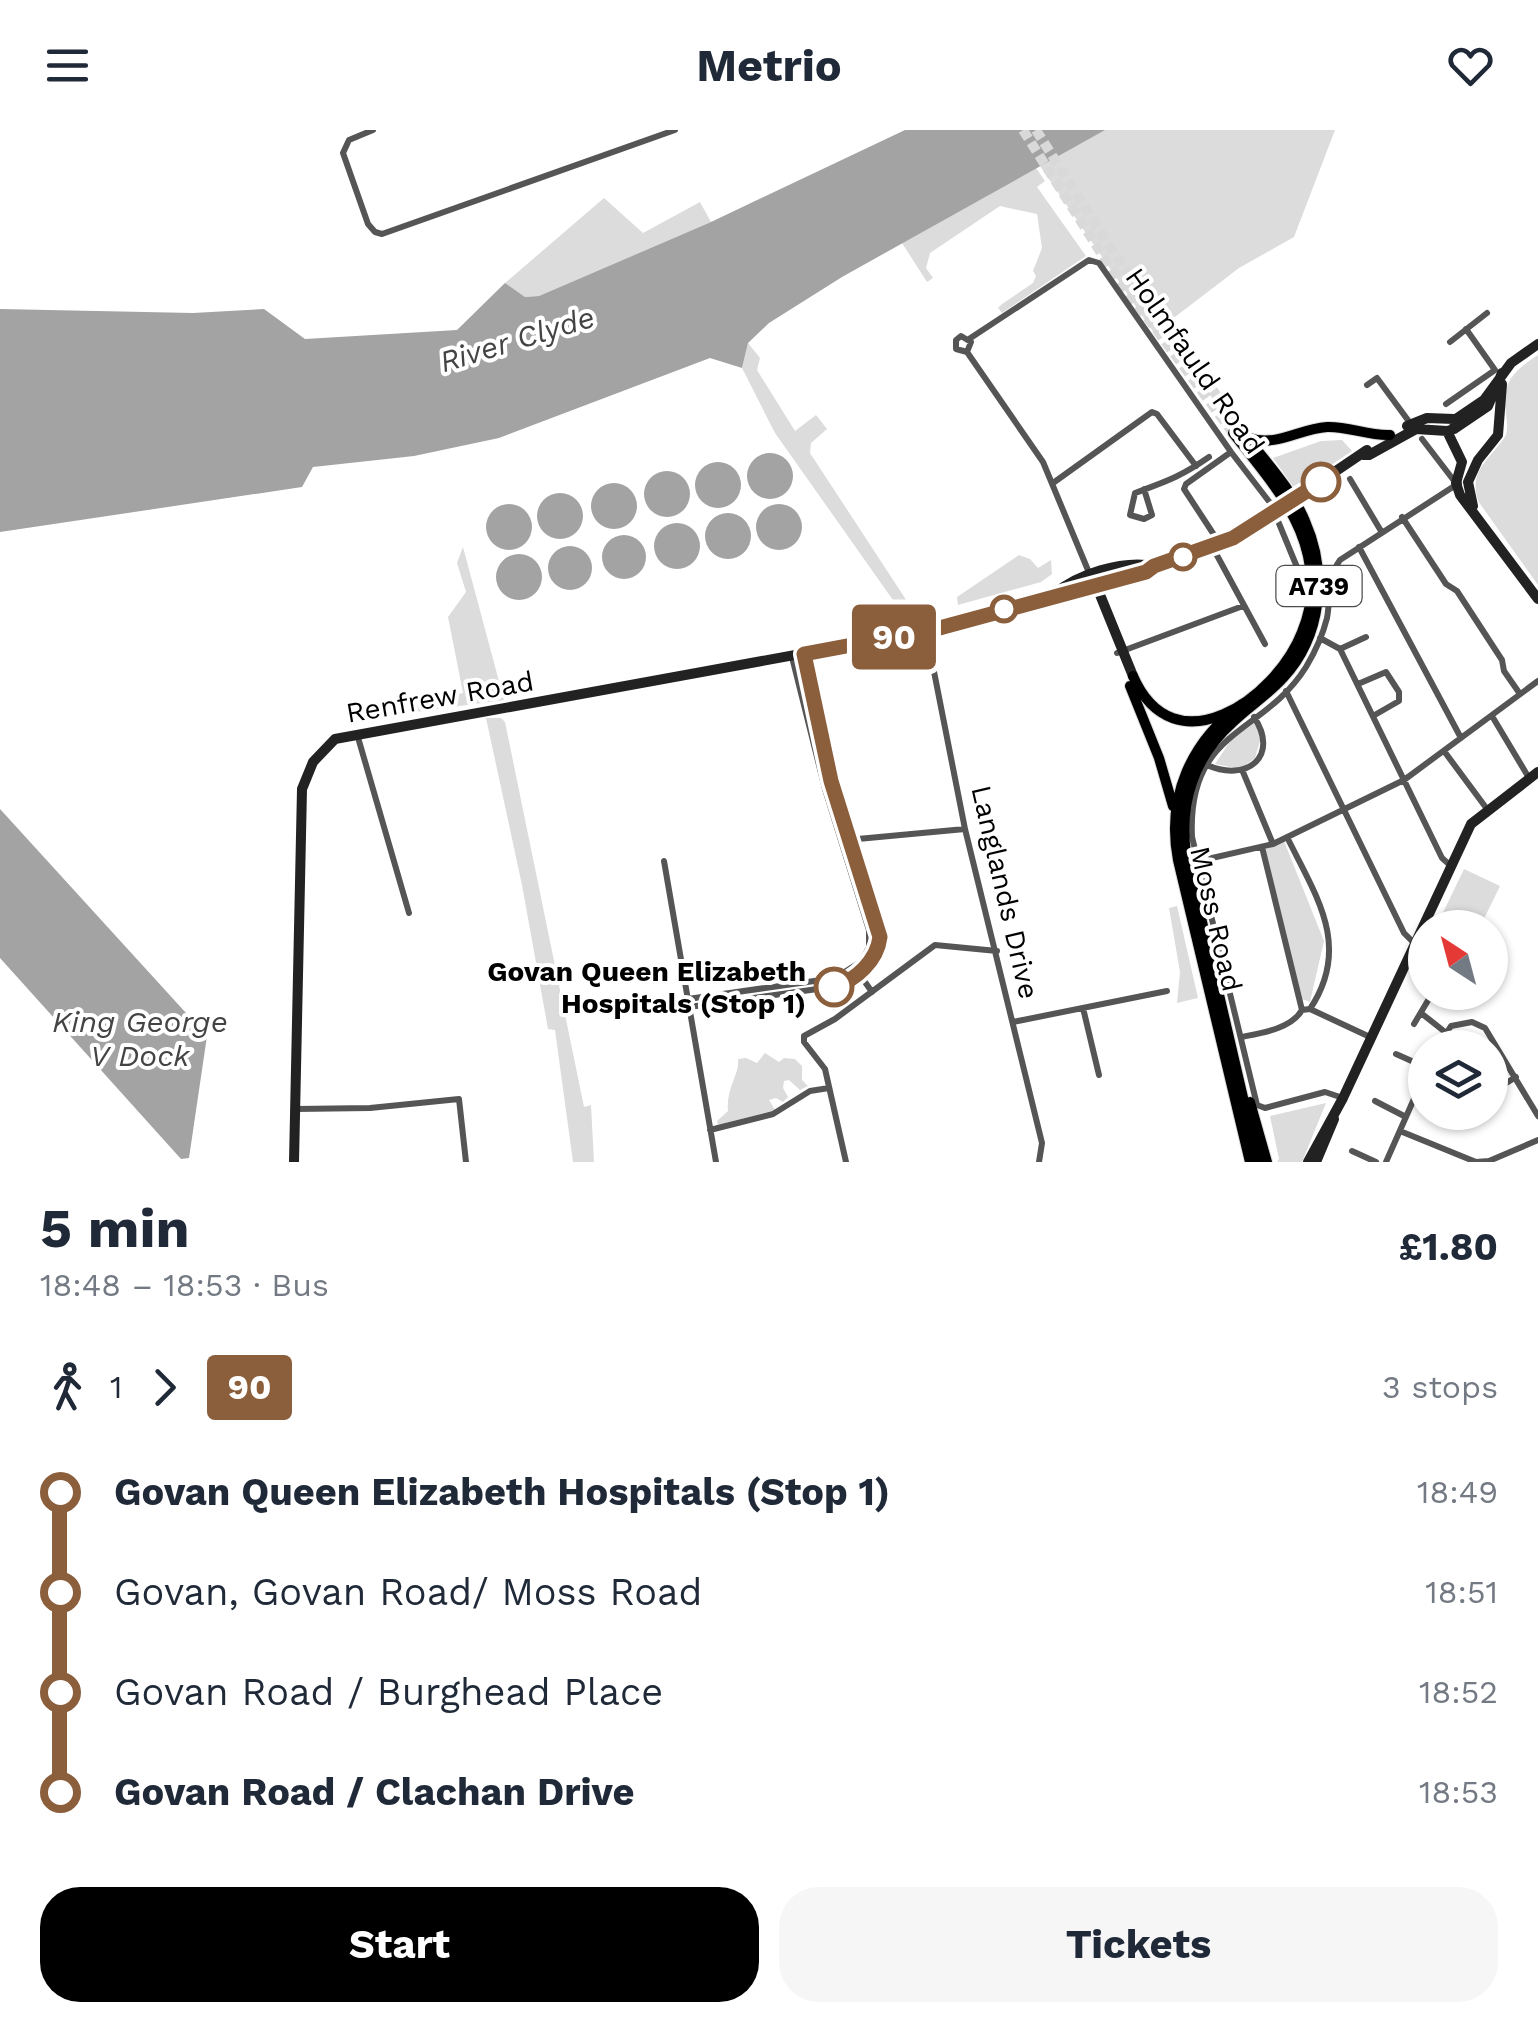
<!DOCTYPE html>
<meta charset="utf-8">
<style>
:root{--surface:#fff;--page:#f6f6f7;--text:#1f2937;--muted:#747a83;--accent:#000}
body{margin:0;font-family:"Work Sans",sans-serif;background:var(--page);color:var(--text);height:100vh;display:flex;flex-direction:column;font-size:38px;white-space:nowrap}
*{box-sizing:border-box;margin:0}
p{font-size:32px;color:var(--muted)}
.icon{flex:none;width:55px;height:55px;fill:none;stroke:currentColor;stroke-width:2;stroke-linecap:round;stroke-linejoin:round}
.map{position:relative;height:1032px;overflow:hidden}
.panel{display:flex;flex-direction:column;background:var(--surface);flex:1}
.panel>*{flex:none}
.badge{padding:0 20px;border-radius:8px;font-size:35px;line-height:65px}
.needle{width:65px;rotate:324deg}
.buttons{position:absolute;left:1408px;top:780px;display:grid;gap:20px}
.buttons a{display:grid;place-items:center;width:100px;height:100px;border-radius:50%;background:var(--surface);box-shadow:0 2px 8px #0004;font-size:50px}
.map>.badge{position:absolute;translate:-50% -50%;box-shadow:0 0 0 5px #fff}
.legs{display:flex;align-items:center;gap:15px;height:110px;padding:0 40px;font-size:32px}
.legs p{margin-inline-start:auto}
.overview{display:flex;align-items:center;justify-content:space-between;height:170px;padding:0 40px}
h1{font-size:55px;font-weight:700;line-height:75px}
.primary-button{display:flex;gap:20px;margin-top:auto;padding:20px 40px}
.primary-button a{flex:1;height:115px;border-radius:40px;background:var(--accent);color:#fff;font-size:40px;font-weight:700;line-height:115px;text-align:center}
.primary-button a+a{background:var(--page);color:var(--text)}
ul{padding:0 40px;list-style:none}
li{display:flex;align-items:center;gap:35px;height:100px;font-size:38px}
li i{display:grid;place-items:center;width:15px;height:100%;margin:0 12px;background:currentColor}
li i::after{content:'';width:25px;height:25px;margin:-12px;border:8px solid;border-radius:50%;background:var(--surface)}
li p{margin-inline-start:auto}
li:first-child i{background:linear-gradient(#0000 50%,currentColor 0)}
li:last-child i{background:linear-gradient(currentColor 50%,#0000 0)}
header{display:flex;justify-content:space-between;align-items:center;height:130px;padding:0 40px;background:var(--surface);font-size:45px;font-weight:700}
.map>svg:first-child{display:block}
.green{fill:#dcdcdc}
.water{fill:#a3a3a3}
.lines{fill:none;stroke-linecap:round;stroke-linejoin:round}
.primary-tunnel{stroke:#d9d9d9;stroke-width:10;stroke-dasharray:10 5;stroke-linecap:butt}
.primary-casing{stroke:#dbdbdb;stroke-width:12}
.street{stroke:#555;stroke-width:6}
.secondary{stroke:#222;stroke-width:10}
.primary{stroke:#000;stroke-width:10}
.secondary-bridge{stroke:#222;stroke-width:10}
.line-1-casing{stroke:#fff;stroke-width:22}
.line-1{stroke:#8b5e3c;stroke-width:15}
.stop-1-dot{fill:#fff;stroke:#8b5e3c;stroke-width:5}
.labels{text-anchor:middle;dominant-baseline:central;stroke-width:8;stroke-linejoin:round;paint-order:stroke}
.shield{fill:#fff;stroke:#4c4c4c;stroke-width:2.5}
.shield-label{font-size:25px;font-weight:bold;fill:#000}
.street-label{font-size:28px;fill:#000;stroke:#fff}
.stop-label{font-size:28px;font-weight:bold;fill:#000;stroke:#fff;text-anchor:end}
.water-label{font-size:30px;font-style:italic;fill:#444;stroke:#fff}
</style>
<header><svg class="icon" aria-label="menu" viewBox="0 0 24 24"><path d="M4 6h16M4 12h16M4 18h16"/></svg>Metrio<svg class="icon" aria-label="heart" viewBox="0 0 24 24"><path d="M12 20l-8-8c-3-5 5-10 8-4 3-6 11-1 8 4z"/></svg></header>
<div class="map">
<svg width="1538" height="1032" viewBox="0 0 1538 1032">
<rect width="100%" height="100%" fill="#fff"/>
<!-- green -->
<path class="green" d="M1104,0H1335L1294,107L1239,138L1154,203L1040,36Z
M1036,38L1045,51L1037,57L1086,126L1002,183L998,178L1002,174L1033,153L1036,146L1033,141L1042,118L1037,84L1000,76L930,123L926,138L933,148L927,152L902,113Z
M604,68L643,103L700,72L711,92L539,166L525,167L505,153Z
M748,213L760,228L757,240L795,301L816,285L827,299L811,313L810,323L920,491L899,498L900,480L775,303L742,238Z
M1538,225V455L1478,371C1468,339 1491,329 1506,305C1509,293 1505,283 1505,271C1504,248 1521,236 1538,225Z
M1342,310L1352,321L1295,359L1273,328L1321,311Z
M463,417L504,570L386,586L394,577L463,563L448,487L466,462L457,433Z
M1019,425L1030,429L1038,438L1051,430L1052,444L1041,452L958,475L957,467Z
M486,588H501L505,592L584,977L591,975L594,1032H573L555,900L548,899L522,755Z
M1254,593L1262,604L1255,628L1240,639L1215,634L1231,610Z
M1284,711L1324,811L1310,872L1302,869L1264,720Z
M1464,739L1500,756L1480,797H1447L1438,793Z
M1177,776L1198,868L1177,873L1180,842L1169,778Z
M765,923L779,932L784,928L795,929L802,936V950L808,956L800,960L789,950L784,951L783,958L788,967L783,972L776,968L769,970L775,980L718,995L717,991L728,981C726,957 740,944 738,929L746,928L757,933Z
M1326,973L1302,1032H1277L1279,1029L1270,986Z"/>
<!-- water -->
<path class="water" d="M905,0H1105L842,147L769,193L748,213L742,238L710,228L499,308L414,326L313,337L302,357L0,402V179L193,183L264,179L305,209L457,200L505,153L525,167L539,166L711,92Z
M747 346a23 23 0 1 1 46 0a23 23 0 1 1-46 0Z
M695 355a23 23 0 1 1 46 0a23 23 0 1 1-46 0Z
M644 364a23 23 0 1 1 46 0a23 23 0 1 1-46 0Z
M591 376a23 23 0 1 1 46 0a23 23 0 1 1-46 0Z
M537 386a23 23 0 1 1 46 0a23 23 0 1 1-46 0Z
M486 397a23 23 0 1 1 46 0a23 23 0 1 1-46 0Z
M756 397a23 23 0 1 1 46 0a23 23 0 1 1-46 0Z
M705 406a23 23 0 1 1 46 0a23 23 0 1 1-46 0Z
M654 416a23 23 0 1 1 46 0a23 23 0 1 1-46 0Z
M602 427a22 22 0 1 1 44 0a22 22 0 1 1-44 0Z
M548 438a22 22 0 1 1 44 0a22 22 0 1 1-44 0Z
M496 447a23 23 0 1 1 46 0a23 23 0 1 1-46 0Z
M0,679L207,906L189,1028L181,1029L0,828Z"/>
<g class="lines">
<!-- primary-tunnel -->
<path class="primary-tunnel" d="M1023,0L1108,134L1233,303
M1036,0L1116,126L1240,298"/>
<!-- primary casing -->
<g class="primary-casing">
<path id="primary" d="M1240,298C1262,328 1291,357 1305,391C1328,443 1322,506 1283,548C1268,565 1248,577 1232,593C1194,627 1179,673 1186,723L1258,1032
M1249,308C1278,317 1298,299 1327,297C1348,296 1368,306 1390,305
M1133,546C1174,640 1276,569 1302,502C1312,478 1314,451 1308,426C1298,379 1262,340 1233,303
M1130,556L1159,628L1173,676
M1242,574C1191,611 1166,667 1178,730L1250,1032
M1250,972L1267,1032"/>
</g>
<!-- street -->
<path class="street" d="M373,0L349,10L343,23L368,94L375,102L382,104L675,0
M969,209L1089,130L1099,133L1231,322L1271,374L1299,442
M1450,212L1487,183
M967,222L971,212L961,206L956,210V219L967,222L1043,332L1090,445
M1367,255L1377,248L1413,297
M1446,274L1495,240L1466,199
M1422,309L1455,352
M1350,349L1381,401
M1053,353L1152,282L1157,284L1196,336
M1144,359L1152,385L1144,389L1130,385L1135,363C1167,351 1180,347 1209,327
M1402,387L1446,454L1457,461L1502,530L1504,541L1520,564
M1220,414L1184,359L1186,354L1231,322
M1359,417L1461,608
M1213,418L1265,514
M926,501L965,699L1042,1013L1039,1032
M1320,508L1340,519L1442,728L1451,736
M1340,519L1366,507
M1117,523L1243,476
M1358,554L1386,542L1399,562V571L1373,586
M1286,561L1404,803L1414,813
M1492,586L1529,648
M357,604L409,783
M1444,621L1487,679
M1207,635C1247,653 1280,626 1254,587
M1243,642L1273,714
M1287,707C1316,766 1352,816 1310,879
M847,710L965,699
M1262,717L1302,880
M664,731L716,1032
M1199,731L1273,714L1404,650L1538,551
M858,842L872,862
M688,869L835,848L862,831L869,817V800L825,659L792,527
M689,877L839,856L875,827L879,820V801L831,651L804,524
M1083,878L1099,945
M1421,883L1445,902
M1013,892L1167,861
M1414,894L1433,862
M1241,907C1261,903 1291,899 1302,880L1310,879L1370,907
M1437,918L1451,896L1472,892L1485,898L1538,986
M1396,924L1425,937
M1490,963L1516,947
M1343,968L1325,962L1265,978L1257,975L1192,707C1187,598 1263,606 1306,537C1315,522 1323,504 1327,488C1331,466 1327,448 1340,430L1459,353
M1375,971L1406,987
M296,979L370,978L459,969L466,1032
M710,1000L773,984L810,961L829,958
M1400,1001L1476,1032L1489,1031L1538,1010
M1352,1021L1376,1032
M846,1032L825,939L804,912V906L835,889L935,815L997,821
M1386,1032L1425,944"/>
<!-- secondary -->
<path class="secondary" d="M1484,270L1511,233L1538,214
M1453,291L1484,270H1489
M1407,296L1427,288L1454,289
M1447,301L1462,332L1456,353L1460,365L1538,469
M1363,325H1369L1416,299L1447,301L1454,299L1488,276L1502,243
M1302,364L1367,320
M1473,376L1468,352L1478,330L1498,305L1502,254
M1094,450L1133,546
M1053,465C1077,444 1122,430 1154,436
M294,1032L302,659L313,632L335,609L926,501L1146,442L1154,436L1213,417L1280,378
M1308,1032L1343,968L1471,694L1538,642
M1316,1032L1334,989"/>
<!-- primary -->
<use href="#primary" class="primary"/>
<!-- secondary-bridge -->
<path class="secondary-bridge" d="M1280,378L1302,364"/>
</g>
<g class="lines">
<!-- line-1 casing -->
<g class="line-1-casing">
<path id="line-1" d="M834,857C856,850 877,831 880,807L831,651L804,524L932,500L1146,442L1154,436L1233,408L1321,352"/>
</g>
<!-- line-1 -->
<use href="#line-1" class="line-1"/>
</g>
<!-- markers -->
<g class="stop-1-dot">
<circle cx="1321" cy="352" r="18"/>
<circle cx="1183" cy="427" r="12"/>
<circle cx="1004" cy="479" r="12"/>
<circle cx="834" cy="857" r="18"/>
</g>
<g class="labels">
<!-- shield labels -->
<rect class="shield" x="1276.5" y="436" width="85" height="40" rx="8"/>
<g class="shield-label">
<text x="1319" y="456">A739</text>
</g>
<!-- street labels -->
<g class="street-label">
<text transform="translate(1195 231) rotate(55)">Holmfauld Road</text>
<text transform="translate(440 567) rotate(-10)">Renfrew Road</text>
<text transform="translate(1005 762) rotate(77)">Langlands Drive</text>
<text transform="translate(1216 789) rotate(77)">Moss Road</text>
</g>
<!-- stop labels -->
<g class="stop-label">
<text x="806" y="841">Govan Queen Elizabeth<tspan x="806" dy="32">Hospitals (Stop 1)</tspan></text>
</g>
<!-- water labels -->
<g class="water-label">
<text transform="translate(517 209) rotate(-17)">River Clyde</text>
<text x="140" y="891">King George<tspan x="140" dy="34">V Dock</tspan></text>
</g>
</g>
</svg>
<div class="buttons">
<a><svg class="needle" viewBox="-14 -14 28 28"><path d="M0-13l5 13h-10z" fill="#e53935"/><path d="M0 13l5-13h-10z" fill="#747a83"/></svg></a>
<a><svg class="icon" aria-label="layers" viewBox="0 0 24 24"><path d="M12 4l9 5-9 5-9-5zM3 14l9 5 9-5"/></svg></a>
</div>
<b class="badge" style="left:894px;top:507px;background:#8b5e3c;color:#fff">90</b>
</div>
<section class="panel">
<div class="overview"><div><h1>5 min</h1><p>18:48 – 18:53 · Bus</p></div><b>£1.80</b></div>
<div class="legs"><svg class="icon" aria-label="walk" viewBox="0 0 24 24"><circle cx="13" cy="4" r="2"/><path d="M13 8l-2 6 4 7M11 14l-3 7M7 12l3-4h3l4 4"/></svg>1<svg class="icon" aria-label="forward" viewBox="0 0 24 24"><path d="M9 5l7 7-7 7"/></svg><b class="badge" style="background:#8b5e3c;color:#fff">90</b><p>3 stops</p></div>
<ul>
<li><i style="color:#8b5e3c"></i><b>Govan Queen Elizabeth Hospitals (Stop 1)</b><p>18:49</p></li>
<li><i style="color:#8b5e3c"></i><span>Govan, Govan Road/ Moss Road</span><p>18:51</p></li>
<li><i style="color:#8b5e3c"></i><span>Govan Road / Burghead Place</span><p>18:52</p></li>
<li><i style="color:#8b5e3c"></i><b>Govan Road / Clachan Drive</b><p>18:53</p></li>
</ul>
<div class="primary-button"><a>Start</a><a>Tickets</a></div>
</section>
